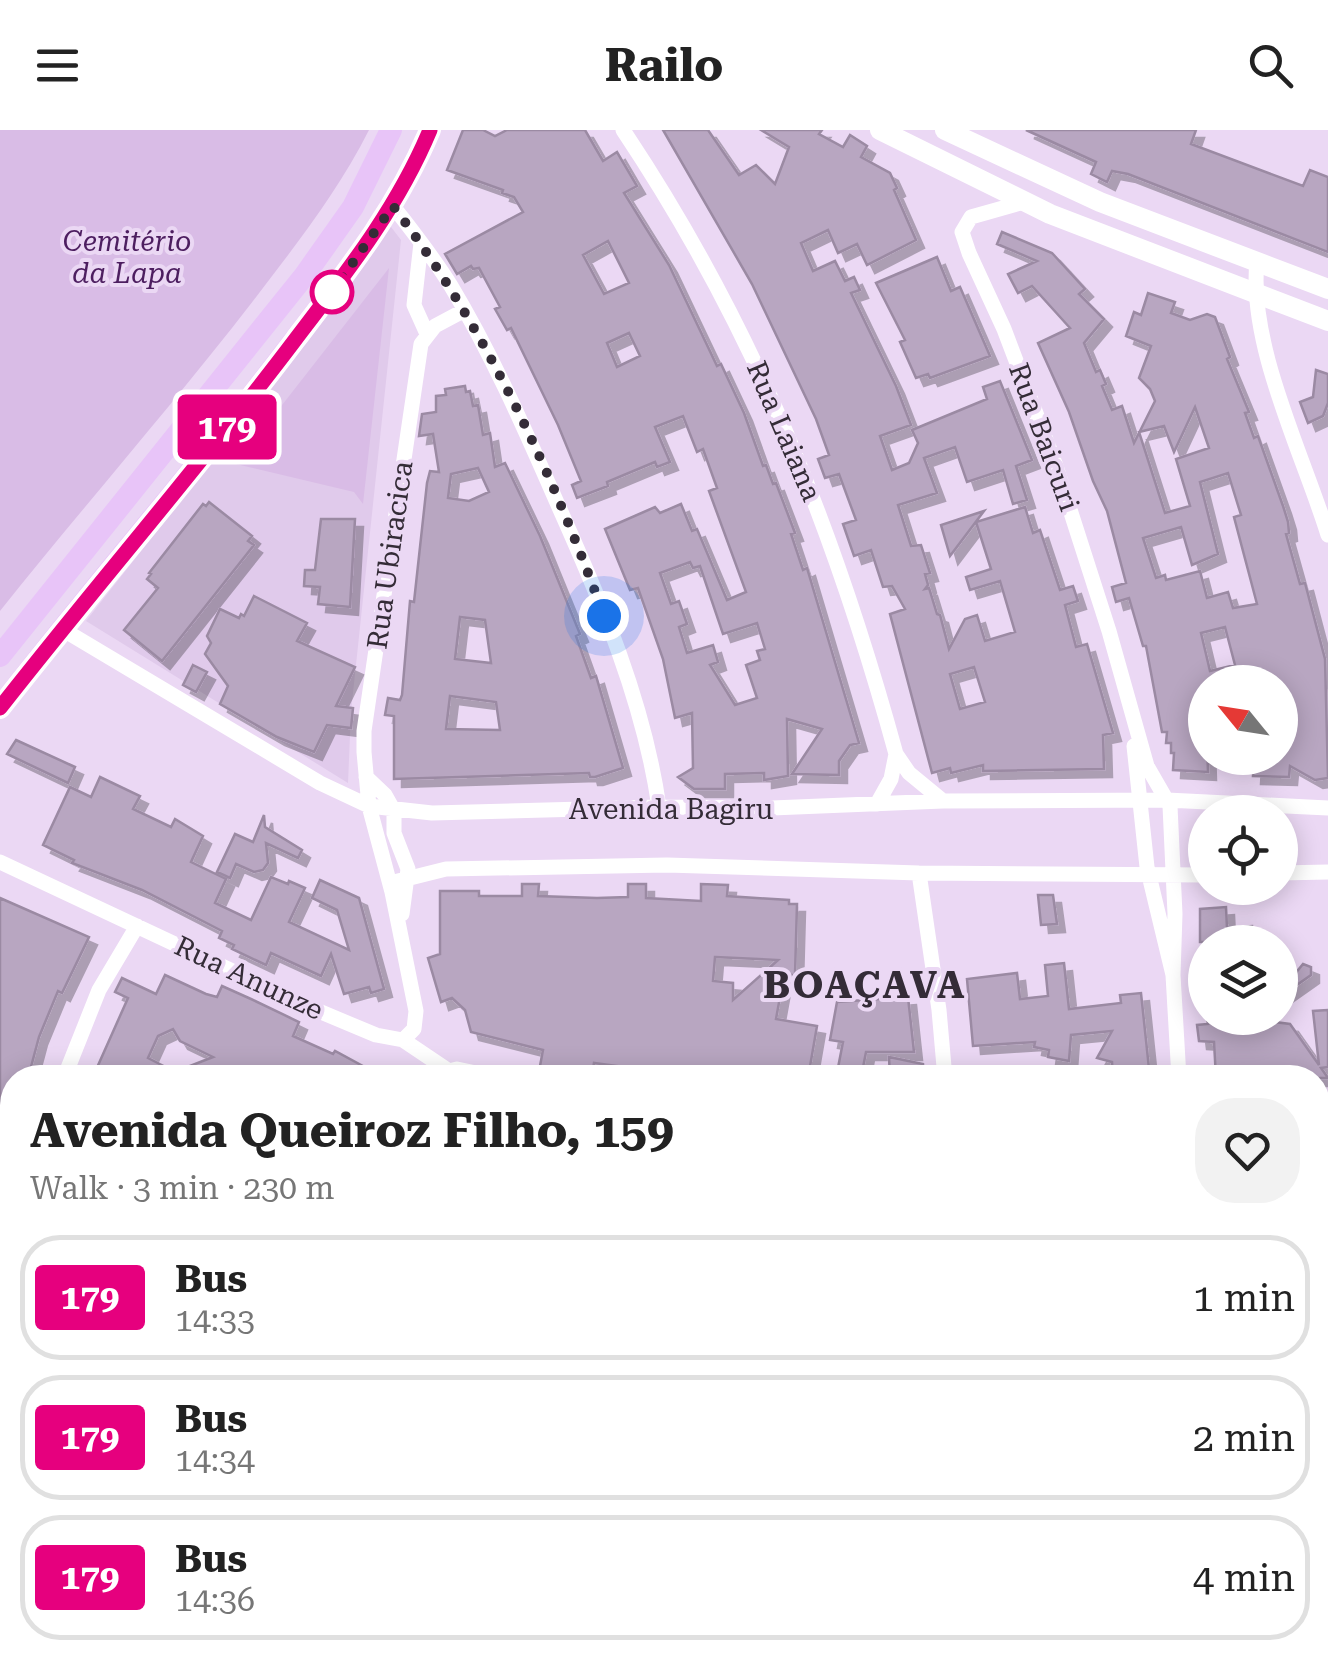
<!DOCTYPE html>
<meta charset="utf-8">
<style>
:root{--surface:#fff;--page:#f2f2f2;--text:#222;--muted:#767676;--line:#e0e0e0}
body{margin:0;font-family:"Roboto Serif",serif;background:var(--page);color:var(--text);height:100vh;display:flex;flex-direction:column;font-size:38px;white-space:nowrap}
*{box-sizing:border-box;margin:0}
p{font-size:32px;color:var(--muted)}
.icon{flex:none;width:55px;height:55px;fill:none;stroke:currentColor;stroke-width:2;stroke-linecap:round;stroke-linejoin:round}
.map{position:relative;flex:1;overflow:hidden}
.side{position:absolute;left:0px;top:935px;width:1330px;height:610px;display:flex;flex-direction:column;background:var(--surface);border-radius:40px 40px 0 0;box-shadow:0 5px 25px #0003}
.side>*{flex:none}
.badge{padding:0 20px;border-radius:8px;font-size:35px;line-height:65px}
.needle{width:65px;rotate:300deg}
.buttons{position:absolute;left:1188px;top:535px;display:grid;gap:20px}
.buttons a{display:grid;place-items:center;width:110px;height:110px;border-radius:50%;background:var(--surface);box-shadow:0 5px 25px #0003;font-size:50px}
.you{position:absolute;width:50px;height:50px;margin:-25px;border:8px solid #fff;border-radius:50%;background:#1a73e8;box-shadow:0 0 0 15px #1a73e833}
.map>.badge{position:absolute;translate:-50% -50%;box-shadow:0 0 0 5px #fff}
.round{display:grid;place-items:center;flex:none;width:105px;height:105px;border-radius:40px;background:var(--page)}
.summary{display:flex;align-items:center;justify-content:space-between;height:170px;padding:0 30px}
h1{font-size:48px;font-weight:700;line-height:75px}
ul{padding:0;list-style:none}
li{display:flex;align-items:center;gap:30px;height:125px;margin:0 20px 15px;padding:0 10px;border:5px solid var(--line);border-radius:40px}
li div{flex:1}
li b{display:block;font-size:38px}
li em{font-style:normal}
li .badge{min-width:110px;font-weight:700;text-align:center}
header{display:flex;justify-content:space-between;align-items:center;height:130px;padding:0 30px;background:var(--surface);font-size:45px;font-weight:700}
.map>svg:first-child{display:block}
.built{fill:#e0caeb}
.green{fill:#d9bce6}
.building{fill:#b8a6c1;stroke:#9b8aa3;stroke-width:2.5;fill-rule:evenodd;filter:url(#shadow)}
.lines{fill:none;stroke-linecap:round;stroke-linejoin:round}
.street{stroke:#fff;stroke-width:15}
.secondary{stroke:#fff;stroke-width:20}
.primary{stroke:#e8c4f8;stroke-width:22}
.line-casing{stroke:#fff;stroke-width:22}
.line{stroke:#e6007e;stroke-width:15}
.walk{stroke:#342c37;stroke-width:10;stroke-dasharray:0 18}
.stop-dot{fill:#fff;stroke:#e6007e;stroke-width:5}
.labels{text-anchor:middle;dominant-baseline:central;stroke-width:8;stroke-linejoin:round;paint-order:stroke}
.park-label{font-size:28px;font-style:italic;fill:#4d1e60;stroke:#ebd8f4}
.street-label{font-size:28px;fill:#342c37;stroke:#ebd8f4}
.district-label{font-size:38px;font-weight:bold;letter-spacing:2.5px;fill:#342c37;stroke:#ebd8f4}
</style>
<header><svg class="icon" aria-label="menu" viewBox="0 0 24 24"><path d="M4 6h16M4 12h16M4 18h16"/></svg>Railo<svg class="icon" aria-label="search" viewBox="0 0 24 24"><circle cx="10" cy="10" r="6"/><path d="M15 15l6 6"/></svg></header>
<div class="map">
<svg width="1328" height="1545" viewBox="0 0 1328 1545">
<defs>
<filter id="shadow"><feDropShadow dx="8" dy="8" stdDeviation="0" flood-color="#0004"/></filter>
</defs>
<rect width="100%" height="100%" fill="#ebd8f4"/>
<!-- built -->
<path class="built" d="M388,93L401,110L351,582L348,653L86,491L307,210Z"/>
<!-- green -->
<path class="green" d="M0,0H369C337,63 295,116 253,171C171,277 83,377 0,481Z
M389,138L363,374L354,362L236,334Z
M1318,1145L1328,1147V1399L1318,1400Z"/>
<!-- building -->
<path class="building" d="M463,0H483L495,6L507,0H585L603,31L617,22L637,56L624,63L669,135L717,236L721,234L744,283L763,336L766,335L773,354L776,353L795,403L791,404L803,440L807,438L859,613L850,615L839,631V645L792,644L822,599L787,589L788,646L764,650V643L725,644V659H694L678,647L693,638L692,583L675,588L663,529L638,458L630,460L605,399L655,377L660,383L681,374L692,401L697,399L727,470L746,462L709,361L717,358L703,319L697,322L683,286L655,297L670,332L657,337L655,332L607,352L608,356L577,368L572,355L581,351L558,295L511,198L507,200L495,179L500,177L479,138L473,139L471,136L457,144L445,124L523,82L514,67L502,63L503,60L447,40ZM608,111L629,153L604,164L583,125ZM629,203L640,226L617,237L607,213ZM690,432L693,438L700,436L723,504L757,493L765,519L757,521L760,530L746,535L757,568L735,575L710,535L718,532L713,515L687,523L679,497L687,494L679,471L671,474L660,443Z
M663,0H708L739,45L756,35L775,54L789,17L761,0H822L819,4L843,17L850,5L867,16L861,27L890,43L897,58L894,60L916,110L867,135L857,114L838,123L828,100L801,113L813,141L835,131L845,151L854,147L860,160L851,163L896,256L911,295L880,306L892,340L909,333L918,313L912,300L987,269L983,257L1000,251L1032,330L1016,336L1027,370L1013,374L1003,340L967,352L955,317L924,328L937,363L898,375L911,416L921,415L930,443L925,444L928,455L925,459L929,458L937,484L940,485L949,519L965,489L977,485L985,511L1015,502L1000,451L970,460L966,447L991,439L976,392L1025,377L1033,403L1040,400L1060,460L1073,456L1078,471L1065,475L1076,517L1087,514L1113,603L1103,605L1104,639L983,641V635L951,643L950,638L932,643L890,484L905,479L892,456L883,457L871,420L854,426L843,394L856,390L839,344L825,348L818,329L829,325L816,289L752,154ZM974,537L985,572L960,579L950,544Z
M1026,0H1196L1191,14L1303,56L1310,40L1328,47V122L1128,44L1112,41L1107,52L1091,44L1096,32Z
M1002,102L1052,123L1085,159L1079,164L1104,189L1084,213L1096,242L1100,240L1106,254L1102,256L1112,280L1122,276L1134,313L1155,271L1150,259L1139,248L1151,216L1126,206L1134,182L1141,185L1148,163L1175,172L1171,183L1190,190L1207,184L1215,187L1230,227L1227,229L1249,282L1245,283L1254,308L1258,306L1283,376L1288,392L1289,403L1286,404L1300,454L1305,453L1325,529L1328,648L1315,650L1290,636L1289,647L1253,646L1254,628H1280V552H1205L1208,642L1173,640L1174,623H1171V613H1166L1167,602H1162L1146,516H1143L1129,468L1116,472L1112,457L1126,453L1107,381L1093,351L1069,282L1038,213L1070,198L1032,156L1018,163L1008,144L1037,131L997,114ZM1195,277L1209,318L1176,329L1190,376L1165,383L1139,302L1164,296L1174,322ZM1228,343L1241,385L1234,387L1257,474L1233,478L1228,462L1207,468L1200,441L1166,450L1165,445L1156,448L1143,408L1181,397L1192,435L1218,424L1200,352ZM1225,497L1235,535L1210,541L1201,503Z
M937,127L951,161L960,157L990,226L930,248L928,244L916,248L900,212L905,210L876,153Z
M1316,240L1328,244V273L1323,286L1308,293L1300,272L1313,267Z
M465,256L466,262L470,261L473,276L478,275L483,305L490,303L495,337L505,333L540,406L580,504L576,506L591,548L596,546L623,638L595,647H590L589,643L394,649V586L385,585L388,568L400,570L402,565L410,471L414,472L427,353L430,341L439,342L433,304L419,306L422,284L436,282V266L446,265L445,259ZM478,338L489,362L469,371L448,368L451,344ZM460,487L485,490L491,533L455,529ZM450,566L496,572L500,600L446,599Z
M209,372L252,406L248,411L254,415L162,531L124,500L158,458L147,449L151,444L149,443L203,374L206,376Z
M984,381L950,426L941,395Z
M321,389H355L350,477L318,474L320,457L304,456L305,440H315Z
M254,466L307,493L297,511L355,537L336,576L353,578L351,598L327,595L314,622L277,607L220,574L228,556L205,524L211,513L207,506L220,479L239,488L241,484L244,486Z
M193,535L207,542L196,562L183,555Z
M16,610L75,637L68,653L7,624Z
M100,647L140,666L133,679L171,697L175,689L203,706L191,732L226,749L215,773L251,790L271,747L288,754L289,751L305,758L289,792L349,820L337,780L312,768L320,750L359,768L384,859L371,863L369,857L344,864L331,824L321,846L271,823L266,835L232,819L234,815L219,808L222,801L142,760L72,733L74,730L43,715L70,657L91,667Z
M264,685L265,697L302,720L298,728L266,713L268,733L263,740L254,742L236,734L230,748L217,742L235,704L253,712Z
M522,754H539L538,766L597,768L628,767V754H646V768L701,771V754L728,755L727,766L789,770V774H797L795,845H784L776,889L817,896L808,948H667L668,943L594,933L592,945L540,936L543,920L471,902L465,880L452,868L441,872L428,828L440,824V761H479V766H522ZM715,827L778,830L733,870V853L713,851Z
M1038,765H1053L1057,794L1041,795Z
M0,768L89,807L62,863L58,861L39,907L28,948H12V1024L9,1055H0Z
M1226,777L1227,798L1252,796L1253,812H1200V779Z
M1064,833L1069,879L1121,873L1120,865L1141,863L1150,948H1113L1112,932L1097,928L1112,901L1071,905L1069,931L1048,927L1049,920L1034,917L1035,912L973,916L967,849L1017,843L1020,869L1048,866L1045,835Z
M1303,834L1311,837V845L1284,864L1281,861Z
M165,845L206,864L217,867L222,856L251,869L299,892L293,906L333,924L335,921L385,948H202L182,939L213,927L180,911L173,899L158,906L148,928L187,948H98L100,941L96,940L128,868L115,862L122,848L156,864Z
M908,867L914,922H866L861,948H836L843,912L830,910L837,872Z
M1328,880V937L1321,938L1328,948H1216L1214,912L1199,911L1197,895L1208,894L1207,888H1274L1275,892L1290,894L1319,935L1313,881Z
M889,927L923,934L924,948H890Z
M12,1239V1478H9L0,1448V1400L5,1399L0,1382V1243Z
M21,1532H111L112,1537L81,1545H0V1539Z
M161,1532H214L218,1545H165Z
M251,1532H311L312,1536L281,1545H254Z
M409,1532H542L544,1545H412Z
M936,1532H1029L1060,1540L1059,1545H933Z
M1213,1532H1250L1254,1545H1183L1182,1541Z"/>
<g class="lines">
<!-- street -->
<path class="street" d="M623,0C754,196 834,398 896,624L909,643L943,671
M1024,72L971,87L962,102L969,123L1004,199L1056,336L1109,501L1147,636L1170,676L1175,784L1173,845
M393,76C413,102 434,128 451,156C493,226 525,300 558,375C601,471 644,572 659,677
M421,113L414,175L427,204
M1257,132C1248,215 1303,324 1328,405
M62,499L320,653L369,676L432,683L659,677L772,678L943,671L1167,670L1328,678
M1134,616L1147,737L1173,845L1179,948
M366,647L385,665L394,681V703L408,739L402,784
M877,674L891,649L896,624
M0,732L309,877L376,905L403,910L449,941L457,939L500,948
M919,743L939,880L945,948
M1280,743L1328,742
M390,753L446,739L667,735L919,743L1205,745
M403,910L414,899L416,881L392,762L369,676L364,622V601L421,214L435,196L465,180
M64,948L99,860L137,796
M1318,1071L1328,1073
M1318,1115L1328,1118
M0,1202L12,1195
M1318,1430L1328,1431
M1318,1518L1328,1506
M130,1532L134,1545
M380,1532L383,1545
M653,1532L659,1545
M704,1545L723,1532
M902,1545L905,1532
M1291,1545L1304,1532"/>
<!-- secondary -->
<path class="secondary" d="M880,0L1050,84L1328,191
M945,0L1100,72L1328,159"/>
<!-- primary -->
<path class="primary" d="M0,526L305,145L353,77L391,0
M0,578C94,455 197,339 290,216C343,147 396,81 430,0"/>
</g>
<g class="lines">
<!-- line casing -->
<g class="line-casing">
<path id="line" d="M0,578C97,454 200,336 295,210C346,143 397,79 430,0"/>
</g>
<!-- line -->
<use href="#line" class="line"/>
<!-- walk -->
<path class="walk" d="M332,162L393,76C486,198 552,342 604,486"/>
</g>
<!-- markers -->
<circle class="stop-dot" cx="332" cy="162" r="20"/>
<g class="labels">
<!-- park labels -->
<g class="park-label">
<text x="127" y="111">Cemitério<tspan x="127" dy="32">da Lapa</tspan></text>
</g>
<!-- street labels -->
<g class="street-label">
<text transform="translate(784 301) rotate(67)">Rua Laiana</text>
<text transform="translate(1044 307) rotate(70)">Rua Baicuri</text>
<text transform="translate(390 425) rotate(-82)">Rua Ubiracica</text>
<text x="671" y="679">Avenida Bagiru</text>
<text transform="translate(249 848) rotate(25)">Rua Anunze</text>
</g>
<!-- district labels -->
<g class="district-label">
<text x="865" y="855">BOAÇAVA</text>
</g>
</g>
</svg>
<div class="buttons">
<a><svg class="needle" viewBox="-14 -14 28 28"><path d="M0-13l5 13h-10z" fill="#e53935"/><path d="M0 13l5-13h-10z" fill="#767676"/></svg></a>
<a><svg class="icon" aria-label="locate" viewBox="0 0 24 24"><circle cx="12" cy="12" r="6"/><path d="M12 2v4M12 18v4M2 12h4M18 12h4"/></svg></a>
<a><svg class="icon" aria-label="layers" viewBox="0 0 24 24"><path d="M12 4l9 5-9 5-9-5zM3 14l9 5 9-5"/></svg></a>
</div>
<div class="you" style="left:604px;top:486px"></div>
<b class="badge" style="left:227px;top:297px;background:#e6007e;color:#fff">179</b>
<section class="side">
<div class="summary"><div><h1>Avenida Queiroz Filho, 159</h1><p>Walk · 3 min · 230 m</p></div><a class="round"><svg class="icon" aria-label="heart" viewBox="0 0 24 24"><path d="M12 20l-8-8c-3-5 5-10 8-4 3-6 11-1 8 4z"/></svg></a></div>
<ul>
<li><span class="badge" style="background:#e6007e;color:#fff">179</span><div><b>Bus</b><p>14:33</p></div><em>1 min</em></li>
<li><span class="badge" style="background:#e6007e;color:#fff">179</span><div><b>Bus</b><p>14:34</p></div><em>2 min</em></li>
<li><span class="badge" style="background:#e6007e;color:#fff">179</span><div><b>Bus</b><p>14:36</p></div><em>4 min</em></li>
</ul>
</section>
</div>
